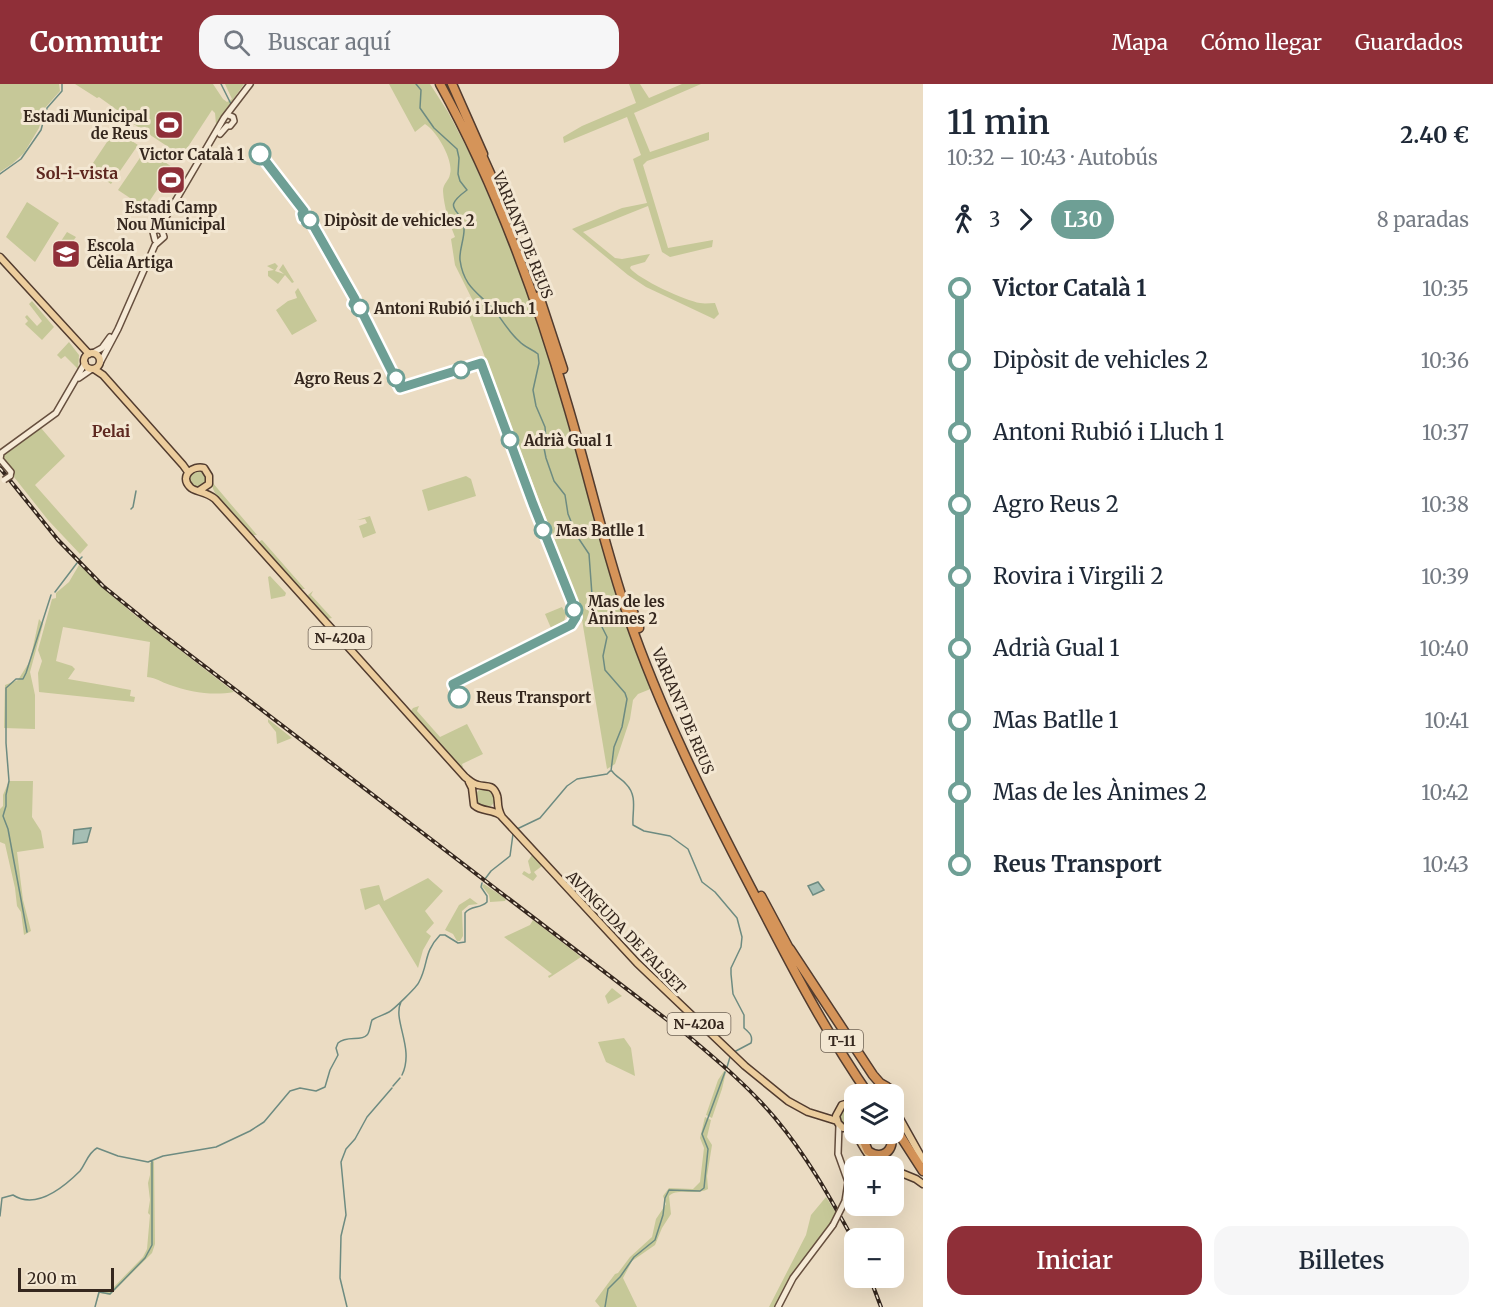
<!DOCTYPE html>
<html lang="es">
<meta charset="utf-8">
<style>
:root{--surface:#fff;--page:#f6f6f7;--text:#1f2937;--muted:#747a83;--accent:#8f2f38}
body{margin:0;font-family:Merriweather,serif;background:var(--page);color:var(--text);height:100vh;display:flex;flex-direction:column;font-size:22px;white-space:nowrap}
*{box-sizing:border-box;margin:0}
p{font-size:20px;color:var(--muted)}
.icon{flex:none;width:33px;height:33px;fill:none;stroke:currentColor;stroke-width:2;stroke-linecap:round;stroke-linejoin:round}
.map{position:relative;flex:1;overflow:hidden}
.side{display:flex;flex-direction:column;background:var(--surface);width:570px}
.side>*{flex:none}
.badge{padding:0 12px;border-radius:20px;font-size:21px;line-height:39px}
.buttons{position:absolute;left:844px;top:1000px;display:grid;gap:12px}
.buttons a{display:grid;place-items:center;width:60px;height:60px;border-radius:12px;background:var(--surface);box-shadow:0 6px 24px #0002;font-size:30px}
.scale{position:absolute;left:18px;bottom:15px;width:96px;box-sizing:border-box;padding-left:6px;border:3px solid #35271e;border-top:0;font-size:16px;line-height:21px;white-space:nowrap;color:#35271e;-webkit-text-stroke:4px #f3e7d2;paint-order:stroke}
.map>.badge{position:absolute;translate:-50% -50%;box-shadow:0 0 0 3px #fff}
.legs{display:flex;align-items:center;gap:9px;height:66px;padding:0 24px;font-size:20px}
.legs p{margin-inline-start:auto}
.summary{display:flex;align-items:center;justify-content:space-between;height:102px;padding:0 24px}
h1{font-size:33px;font-weight:600;line-height:45px}
.action{display:flex;gap:12px;margin-top:auto;padding:12px 24px}
.action a{flex:1;height:69px;border-radius:18px;background:var(--accent);color:#fff;font-size:24px;font-weight:600;line-height:69px;text-align:center}
.action a+a{background:var(--page);color:var(--text)}
ul{padding:0 24px;list-style:none}
li{display:flex;align-items:center;gap:21px;height:72px;font-size:22px}
li i{display:grid;place-items:center;width:9px;height:100%;margin:0 8px;background:currentColor}
li i::after{content:'';width:15px;height:15px;margin:-8px;border:4px solid;border-radius:50%;background:var(--surface)}
li p{margin-inline-start:auto}
li:first-child i{background:linear-gradient(#0000 50%,currentColor 0)}
li:last-child i{background:linear-gradient(currentColor 50%,#0000 0)}
header{display:flex;align-items:center;gap:36px;box-sizing:border-box;height:84px;padding:0 30px;background:var(--accent);color:#fff}
header strong{font-size:28px}
nav{display:flex;gap:33px;margin-inline-start:auto;font-size:21px}
.search{width:420px;height:54px;background:var(--page);display:flex;align-items:center;gap:15px;box-sizing:border-box;padding:0 21px;border-radius:18px;color:var(--muted);font-size:22px}
main{display:flex;flex:1;min-height:0}
.map>svg:first-child{display:block}
.green{fill:#c6c898}
.water{fill:#a5beb4;stroke:#6d8b81;stroke-width:1.5}
.lines{fill:none;stroke-linecap:round;stroke-linejoin:round}
.stream{stroke:#6d8b81;stroke-width:1.5}
.secondary-casing{stroke:#664f3e;stroke-width:8}
.primary-casing{stroke:#523c2f;stroke-width:9}
.highway-casing{stroke:#523c2f;stroke-width:11}
.secondary{stroke:#f6ead6;stroke-width:5}
.primary{stroke:#eccd9d;stroke-width:6}
.highway{stroke:#d59459;stroke-width:8}
.rail-casing{stroke:#35271e;stroke-width:4}
.rail{stroke:#f3e7d2;stroke-width:1.5;stroke-dasharray:4.5;stroke-linecap:butt}
.secondary-bridge-casing{stroke:#664f3e;stroke-width:8;stroke-linecap:butt}
.secondary-bridge{stroke:#f6ead6;stroke-width:5}
.line-1-casing{stroke:#fff;stroke-width:14}
.line-1{stroke:#6e9f95;stroke-width:9}
.stop-1-dot{fill:#fff;stroke:#6e9f95;stroke-width:3}
.labels{text-anchor:middle;dominant-baseline:central;stroke-width:6;stroke-linejoin:round;paint-order:stroke}
.shield{fill:#f3e7d2;stroke:#6e6154;stroke-width:1.5}
.shield-label{font-size:14px;font-weight:bold;fill:#35271e}
.poi-label{font-size:15px;font-weight:bold;fill:#35271e;stroke:#f3e7d2;text-anchor:end}
.stop-label{font-size:15px;font-weight:bold;fill:#35271e;stroke:#f3e7d2;text-anchor:start}
.street-label{font-size:15px;fill:#35271e;stroke:#f3e7d2}
.neighbourhood-label{font-size:16px;font-weight:bold;fill:#5e2820;stroke:#f3e7d2}
</style>
<header>
<strong>Commutr</strong>
<div class="search"><svg class="icon" aria-label="search" viewBox="0 0 24 24"><circle cx="10" cy="10" r="6"/><path d="M15 15l6 6"/></svg>Buscar aquí</div>
<nav><a>Mapa</a><a>Cómo llegar</a><a>Guardados</a></nav>
</header>
<main>
<div class="map">
<svg width="923" height="1223" viewBox="0 0 923 1223">
<rect width="100%" height="100%" fill="#ebdcc3"/>
<!-- green -->
<path class="green" d="M0,0H59L60,7L45,24L39,44L24,69L12,80L0,88Z
M75,0H213L223,15L227,18L232,15L225,0H244L216,40L215,29L212,26L182,72L123,33L124,31L99,13L97,14Z
M389,0H430L448,28L471,72L517,177L552,284L610,491L653,604L638,610L633,616L630,635L615,680L607,685L580,524L469,231L470,225L475,221L455,181L451,155L455,153C449,138 444,123 443,107C443,99 449,97 450,90C454,77 437,47 425,40L415,48Z
M629,0H640L649,14L682,0H701L634,29L650,68L709,48V56L647,77L643,81L668,164L713,156L712,163L670,173L662,168L648,122L583,148L615,174L622,175L650,170L645,178L631,182L630,184C638,195 686,217 700,219C705,220 710,219 715,219L719,230L714,235L646,203L628,191L572,145L622,124L647,119L633,75L641,71L627,33L564,59L563,53L582,42L636,19Z
M115,46L138,61L111,100L89,85Z
M146,65L172,83L145,124L118,106Z
M27,118L59,139L35,178L6,153Z
M67,148L76,153L65,168L57,163Z
M275,179L278,182L275,187L284,190L279,186L283,180L294,198L292,199L285,191L278,200L268,192V187L274,186L267,182Z
M298,204L317,237L292,251L276,226L288,217L297,214L295,208Z
M32,217L54,243L42,256L25,240L28,237L25,233L27,231L37,242L42,237L29,220Z
M69,258L79,271L78,285L65,272L61,275L57,271Z
M41,344L65,372L35,401L88,461L80,470L48,436L14,393V388L4,376V368Z
M189 395a9 9 0 1 1 18 0a9 9 0 1 1-18 0Z
M466,392L471,395L476,412L428,427L422,406Z
M212,398L257,451H251C241,440 210,412 212,398Z
M370,432L376,449L363,454L359,442L367,439L365,435L357,436Z
M262,456L305,505H300L260,461V457Z
M79,481L131,528L234,608C212,612 190,608 170,601C161,598 157,594 147,593L150,558L63,543L56,577L72,582L75,585L68,595L131,606L130,612L135,613L134,618L39,608L38,589L42,577L38,566L52,515L56,514V509L69,498Z
M270,492L286,509L285,512L271,515L268,493Z
M313,507L311,511L332,534L327,535L309,516L308,511Z
M562,523L566,530L564,538L551,544L545,530Z
M39,535L43,540L30,588L35,611V645L4,644L5,601L18,596L30,577Z
M419,622L417,627L440,653L467,640L483,670L462,680L463,683L461,684L411,627L413,624Z
M268,635L292,654L277,660L276,648L268,638Z
M9,697H33L32,733L41,747L44,764L17,768L23,816L31,847L24,851L21,828L17,822L15,804L5,760L0,758V725L3,722V711Z
M475 714a10 10 0 1 1 20 0a10 10 0 1 1-20 0Z
M532,771L542,782L534,788L537,792L533,797L522,790L524,787L529,790L531,789L528,777Z
M428,794L443,807L425,827L434,839L426,848L431,852L423,866L418,884L379,820L365,826L360,805L379,801L384,817Z
M484,800L506,815L505,817L490,818L489,811L482,802Z
M470,814L478,820L469,821L462,827L463,852L460,857H457L453,850L445,846L459,821Z
M533,836L581,873L549,894L548,892L552,890L504,853L530,841Z
M612,904L622,912L608,920L605,912Z
M624,954L631,964L635,992L606,978L598,958Z
M724,987L726,988L722,1005L712,1034L706,1031L718,996Z
M846,1023L855,1024V1040L845,1041L840,1035L843,1025Z
M705,1033L711,1036L707,1053L712,1061L707,1092L708,1105C696,1112 678,1103 669,1112L671,1130L662,1144L655,1161L632,1177L623,1194L637,1223H600L595,1217L615,1190L618,1189L630,1173L652,1153L656,1135L666,1120L663,1112L669,1104L693,1105L700,1098L704,1064L700,1054Z
M154,1077L155,1160L152,1169L110,1211L100,1209L95,1223L99,1206L110,1207L143,1173L147,1165L150,1131L148,1129L150,1116L148,1099L150,1091V1079Z
M826,1113L836,1129C819,1162 791,1188 775,1223H769L806,1151L811,1131Z"/>
<!-- water -->
<path class="water" d="M91,744L87,758L73,760L74,746Z
M818,798L824,806L813,811L808,802Z"/>
<g class="lines">
<!-- stream -->
<path class="stream" d="M221,0L231,20
M416,0L421,6L420,24L434,44L457,65L459,74L458,90L460,97L467,106C440,126 461,123 464,143C465,154 459,165 460,176C464,205 480,209 496,228C503,238 510,249 519,257C524,263 532,265 538,270L539,279L533,306L536,322L545,343L546,355L544,364L546,374L554,397L565,411L568,430L577,452L589,470L592,511L597,533L607,553L603,572L605,586L625,609L627,615L622,643L614,663L611,687
M0,90L21,75L41,46L47,24L62,7V0
M131,425L133,423L136,407
M80,475L82,473
M55,508L77,479
M612,687C616,693 622,695 626,700C638,712 632,727 633,741L644,747L670,752L688,765L702,798L715,808L737,834L742,853L741,863L731,884V890L733,910L744,931V944C750,949 753,952 751,959L734,968
M517,745L540,734L567,702L577,695L607,690L610,687
M485,795L491,787L510,772L513,750
M27,848L8,745L3,732L6,722V711L9,697L6,659V604L16,595H23L26,589L51,511
M401,918C392,936 415,964 402,991
M727,983L730,973
M393,1002L400,994
M0,1132L2,1114L13,1111C36,1126 64,1103 80,1087C86,1079 88,1069 97,1064L118,1072L148,1078L163,1072L216,1063L250,1047L264,1038L290,1007L300,1004L316,1007L325,1003L330,986L338,971L336,964L338,959C347,951 361,958 367,951C370,948 370,941 372,936C377,933 383,931 389,928C393,926 417,903 419,898C429,879 423,869 440,851H445L458,859L465,858V829C471,821 480,825 487,818V812L481,803L482,799
M95,1223L99,1208L110,1210L145,1174L152,1161V1077
M347,1223L340,1194L341,1152L346,1131L341,1078L346,1065L355,1055L367,1033L392,1004
M605,1223L608,1205L620,1193L634,1173L655,1156L663,1131L665,1114L669,1106L700,1107L704,1104L708,1065L702,1050L725,988"/>
<!-- secondary casing -->
<g class="secondary-casing">
<path id="secondary" d="M227,42H230L234,37L233,33L228,31
M220,50L227,42
M159,145L224,34L250,0
M93,269L102,264L110,253
M100,279L118,245L155,161L164,153L162,147L157,145L153,148L155,156
M79,294L92,285
M10,392L11,388L0,375L1,369L56,329L85,279
M839,1041L838,1070L848,1098L845,1117
M778,1223L793,1194L833,1141"/>
</g>
<!-- primary casing -->
<g class="primary-casing">
<path id="primary" d="M0,173L89,270
M84 277a8 8 0 1 1 16 0a8 8 0 1 1-16 0Z
M94,285L103,291L183,381L188,388
M200,406L209,400V392L204,384C193,381 179,392 190,403C194,408 206,407 215,415L465,693C469,696 473,700 478,701C485,703 492,700 496,709C500,716 495,721 502,733L637,879L745,982L788,1017L808,1028L837,1037
M469,698L472,704L474,721C482,728 492,725 500,731
M881,1011L888,1003L894,1006L893,1011
M855,1021L849,1019L842,1021L836,1032L838,1039L843,1044H855
M894,1024L923,1076
M856,1050C865,1066 868,1076 886,1083
M894,1086L916,1095L923,1100"/>
</g>
<!-- highway casing -->
<g class="highway-casing">
<path id="highway" d="M440,0C496,101 535,208 567,319C588,389 604,462 628,532C660,625 705,716 751,804C787,874 824,946 869,1011
M452,0L483,70
M480,67L502,116
M539,212L563,285
M629,517L639,544
M761,812L792,870
M790,865L873,991L880,999L887,1003
M894,1042L923,1087
M861,1050L868,1067C883,1077 895,1066 891,1050"/>
</g>
<!-- secondary -->
<use href="#secondary" class="secondary"/>
<!-- primary -->
<use href="#primary" class="primary"/>
<!-- highway -->
<use href="#highway" class="highway"/>
<!-- rail casing -->
<g class="rail-casing">
<path id="rail" d="M0,384L58,456L103,502L156,545L687,951C718,977 749,1003 775,1034C807,1072 831,1115 855,1159
M870,1194L881,1223"/>
</g>
<!-- rail -->
<use href="#rail" class="rail"/>
<!-- secondary-bridge casing -->
<g class="secondary-bridge-casing">
<path id="secondary-bridge" d="M4,396L10,392
M833,1141L845,1117"/>
</g>
<!-- secondary-bridge -->
<use href="#secondary-bridge" class="secondary-bridge"/>
</g>
<g class="lines">
<!-- line-1 casing -->
<g class="line-1-casing">
<path id="line-1" d="M260,70L304,127L302,130L303,134H309L355,215L353,220L360,224L400,304L481,279L533,420L572,518L576,533L571,541L453,600L459,613"/>
</g>
<!-- line-1 -->
<use href="#line-1" class="line-1"/>
</g>
<!-- icons -->
<defs>
<g id="stadium-square" transform="scale(1.5)"><rect x="-9" y="-9" width="18" height="18" rx="4" fill="#8f2f38" stroke="#f3e7d2"/><path d="M0-5a6.5 5 0 1 0 0 10a6.5 5 0 1 0 0-10ZM-3.5-1.8h7v3.6h-7Z" fill="#fff"/></g>
<g id="school-square" transform="scale(1.5)"><rect x="-9" y="-9" width="18" height="18" rx="4" fill="#8f2f38" stroke="#f3e7d2"/><path d="M0-5L7-2L0 1L-7-2ZM-4 1L0 2.5L4 1V4Q0 6-4 4Z" fill="#fff"/></g>
</defs>
<g fill-rule="evenodd">
<use href="#stadium-square" x="169" y="41"/>
<use href="#stadium-square" x="171" y="96"/>
<use href="#school-square" x="66" y="170"/>
</g>
<!-- markers -->
<g class="stop-1-dot">
<circle cx="260" cy="70" r="10"/>
<circle cx="310" cy="136" r="8"/>
<circle cx="360" cy="224" r="8"/>
<circle cx="461" cy="286" r="8"/>
<circle cx="396" cy="294" r="8"/>
<circle cx="510" cy="356" r="8"/>
<circle cx="543" cy="446" r="8"/>
<circle cx="574" cy="526" r="8"/>
<circle cx="459" cy="613" r="10"/>
</g>
<g class="labels">
<!-- shield labels -->
<g class="shield">
<rect x="308.5" y="543" width="63" height="22" rx="4.5"/>
<rect x="667.5" y="929" width="63" height="22" rx="4.5"/>
<rect x="821" y="946" width="42" height="22" rx="4.5"/>
</g>
<g class="shield-label">
<text x="340" y="554">N-420a</text>
<text x="699" y="940">N-420a</text>
<text x="842" y="957">T-11</text>
</g>
<!-- poi labels -->
<g class="poi-label">
<text x="148" y="32">Estadi Municipal<tspan x="148" dy="17">de Reus</tspan></text>
<text x="171" y="123" text-anchor="middle">Estadi Camp<tspan x="171" dy="17">Nou Municipal</tspan></text>
<text x="87" y="161" text-anchor="start">Escola<tspan x="87" dy="17">Cèlia Artiga</tspan></text>
</g>
<!-- stop labels -->
<g class="stop-label">
<text x="244" y="70" text-anchor="end">Victor Català 1</text>
<text x="324" y="136">Dipòsit de vehicles 2</text>
<text x="374" y="224">Antoni Rubió i Lluch 1</text>
<text x="382" y="294" text-anchor="end">Agro Reus 2</text>
<text x="524" y="356">Adrià Gual 1</text>
<text x="556" y="446">Mas Batlle 1</text>
<text x="588" y="517">Mas de les<tspan x="588" dy="17">Ànimes 2</tspan></text>
<text x="476" y="613">Reus Transport</text>
</g>
<!-- street labels -->
<g class="street-label">
<text transform="translate(523 151) rotate(68)">VARIANT DE REUS</text>
<text transform="translate(683 627) rotate(67)">VARIANT DE REUS</text>
<text transform="translate(626 848) rotate(46)">AVINGUDA DE FALSET</text>
</g>
<!-- neighbourhood labels -->
<g class="neighbourhood-label">
<text x="77" y="89">Sol-i-vista</text>
<text x="111" y="347">Pelai</text>
</g>
</g>
</svg>
<div class="buttons">
<a><svg class="icon" aria-label="layers" viewBox="0 0 24 24"><path d="M12 4l9 5-9 5-9-5zM3 14l9 5 9-5"/></svg></a>
<a>+</a>
<a>−</a>
</div>
<div class="scale">200 m</div>
</div>
<section class="side">
<div class="summary"><div><h1>11 min</h1><p>10:32 – 10:43 · Autobús</p></div><b>2.40 €</b></div>
<div class="legs"><svg class="icon" aria-label="walk" viewBox="0 0 24 24"><circle cx="13" cy="4" r="2"/><path d="M13 8l-2 6 4 7M11 14l-3 7M7 12l3-4h3l4 4"/></svg>3<svg class="icon" aria-label="forward" viewBox="0 0 24 24"><path d="M9 5l7 7-7 7"/></svg><b class="badge" style="background:#6e9f95;color:#fff">L30</b><p>8 paradas</p></div>
<ul>
<li><i style="color:#6e9f95"></i><b>Victor Català 1</b><p>10:35</p></li>
<li><i style="color:#6e9f95"></i><span>Dipòsit de vehicles 2</span><p>10:36</p></li>
<li><i style="color:#6e9f95"></i><span>Antoni Rubió i Lluch 1</span><p>10:37</p></li>
<li><i style="color:#6e9f95"></i><span>Agro Reus 2</span><p>10:38</p></li>
<li><i style="color:#6e9f95"></i><span>Rovira i Virgili 2</span><p>10:39</p></li>
<li><i style="color:#6e9f95"></i><span>Adrià Gual 1</span><p>10:40</p></li>
<li><i style="color:#6e9f95"></i><span>Mas Batlle 1</span><p>10:41</p></li>
<li><i style="color:#6e9f95"></i><span>Mas de les Ànimes 2</span><p>10:42</p></li>
<li><i style="color:#6e9f95"></i><b>Reus Transport</b><p>10:43</p></li>
</ul>
<div class="action"><a>Iniciar</a><a>Billetes</a></div>
</section>
</main>
